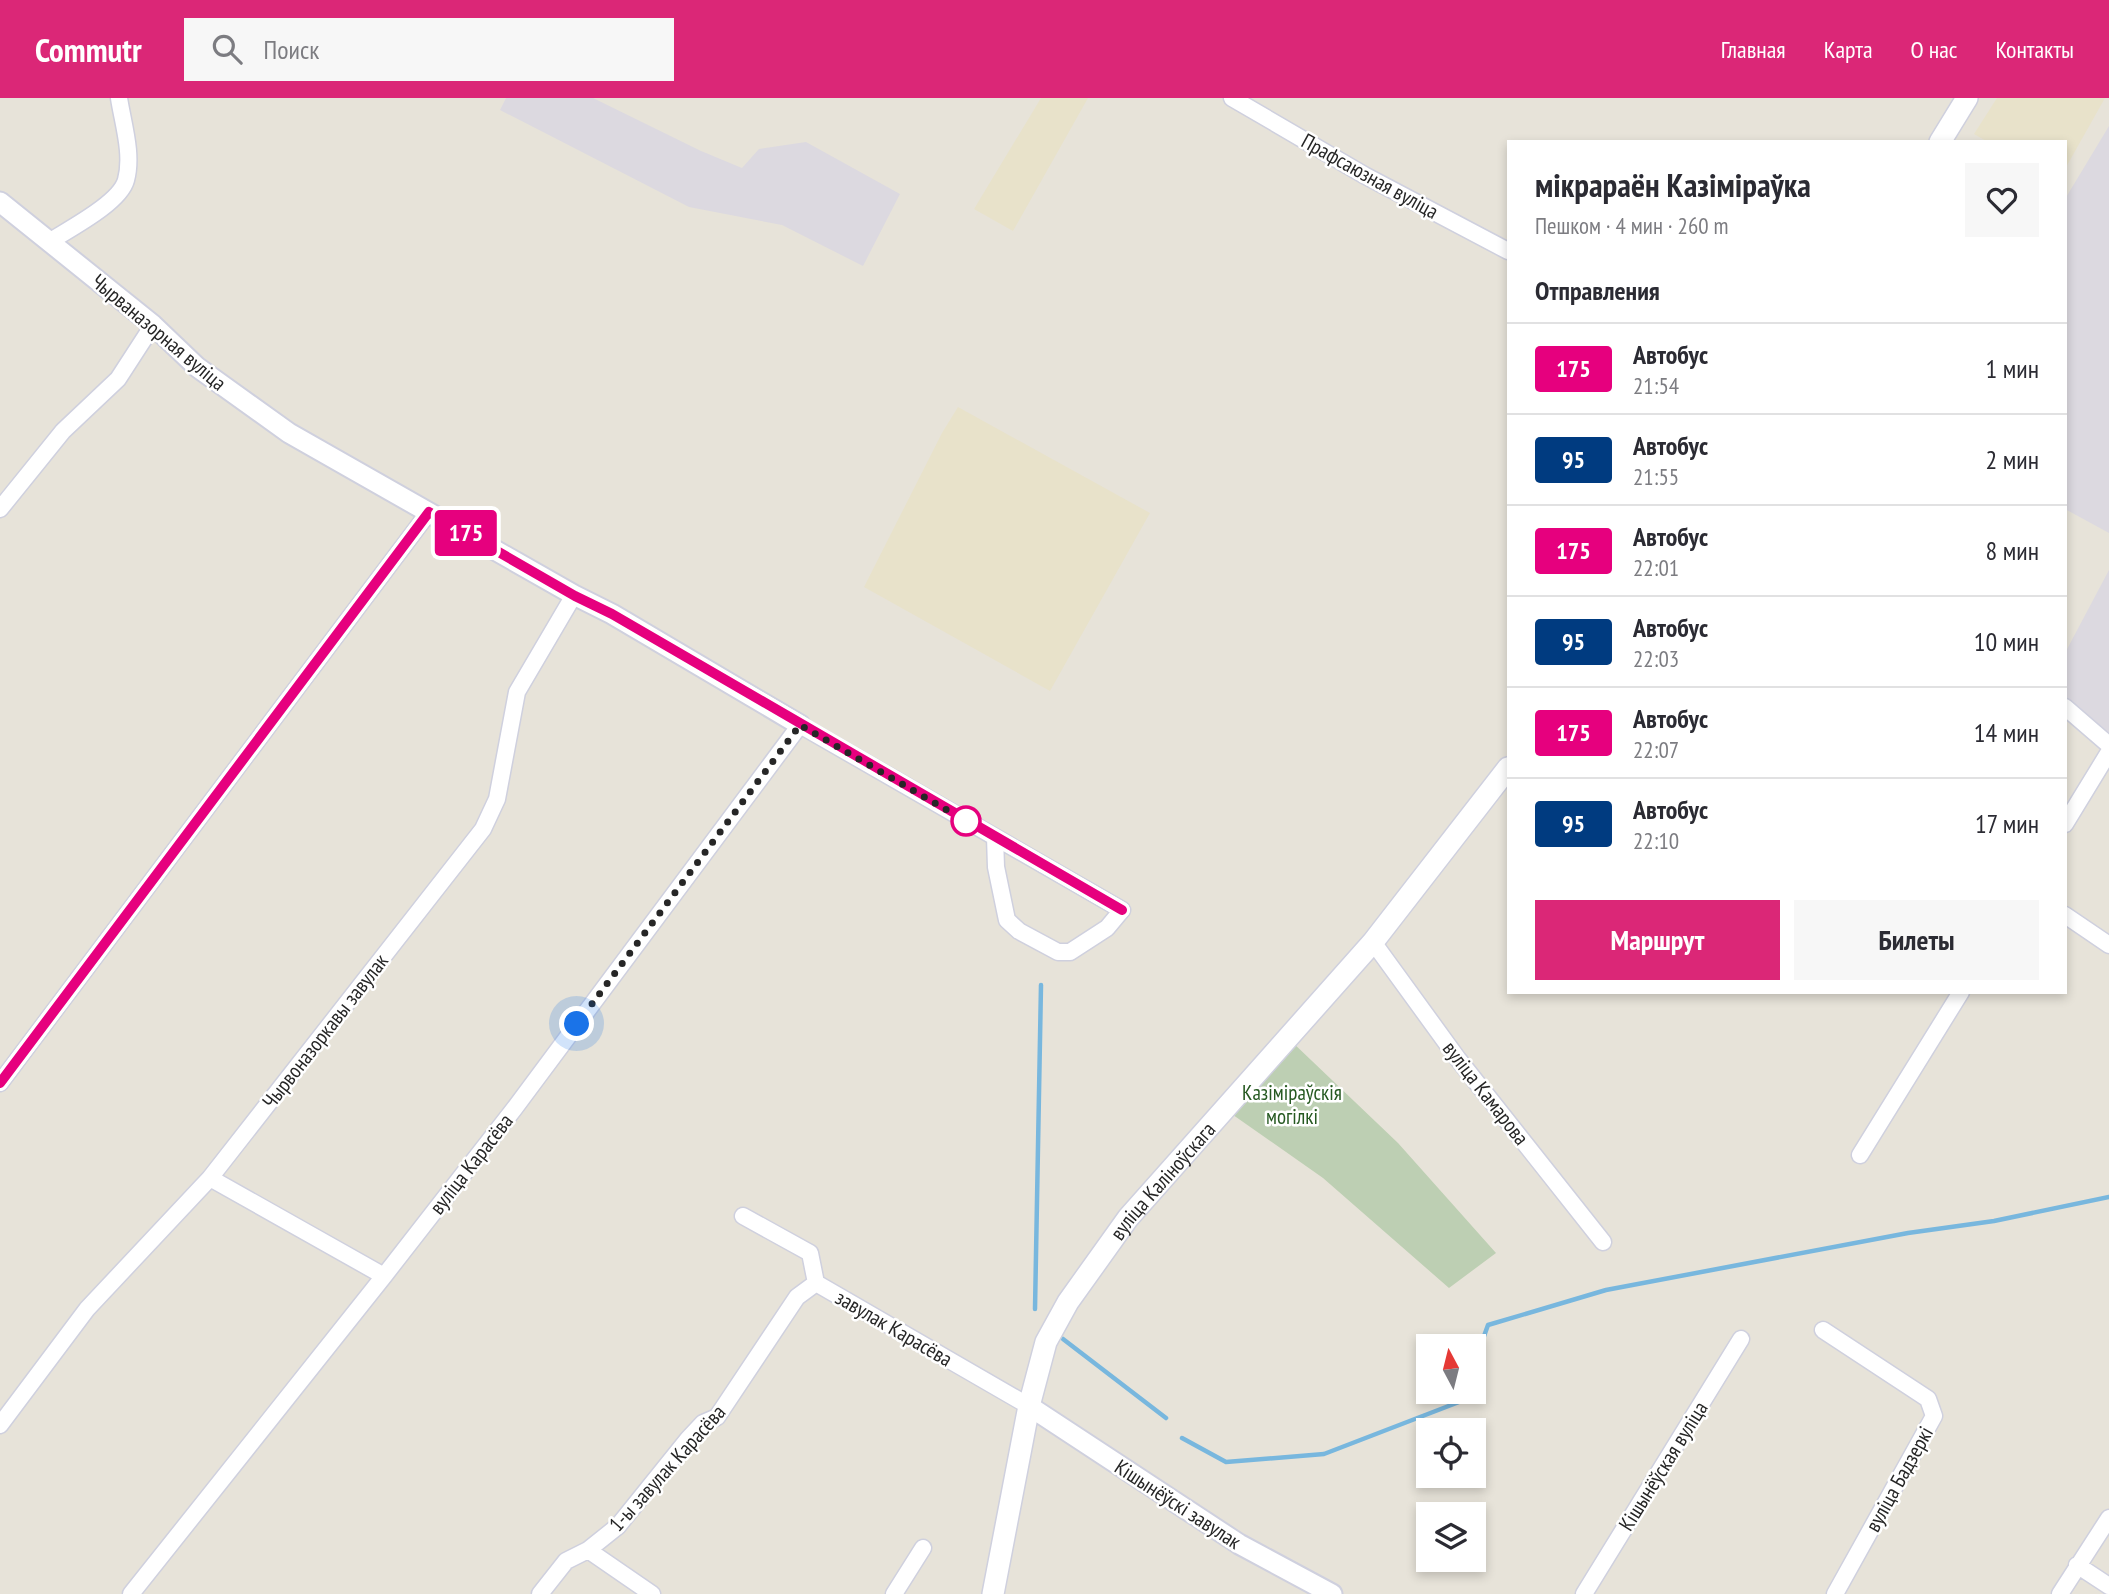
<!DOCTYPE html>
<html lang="ru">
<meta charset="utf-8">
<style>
:root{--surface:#fff;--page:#f7f7f7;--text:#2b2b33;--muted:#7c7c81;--line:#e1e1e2;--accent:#db2777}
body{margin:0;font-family:"PT Sans Narrow",sans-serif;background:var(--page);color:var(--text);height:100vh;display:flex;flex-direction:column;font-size:26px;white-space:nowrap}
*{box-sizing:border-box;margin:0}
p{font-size:23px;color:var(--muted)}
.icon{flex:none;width:38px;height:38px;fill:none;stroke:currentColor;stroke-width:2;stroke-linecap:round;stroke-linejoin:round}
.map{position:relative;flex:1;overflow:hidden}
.panel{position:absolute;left:1507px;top:42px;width:560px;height:854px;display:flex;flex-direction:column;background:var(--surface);border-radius:0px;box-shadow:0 4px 10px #0003}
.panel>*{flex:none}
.badge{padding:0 14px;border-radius:5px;font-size:24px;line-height:46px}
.needle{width:46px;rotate:353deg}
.buttons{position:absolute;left:1416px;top:1236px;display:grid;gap:14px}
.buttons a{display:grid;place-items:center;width:70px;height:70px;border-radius:0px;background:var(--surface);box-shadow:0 4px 10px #0003;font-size:35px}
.you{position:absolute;width:35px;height:35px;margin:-18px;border:5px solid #fff;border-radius:50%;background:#1a73e8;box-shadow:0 0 0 10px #1a73e833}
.map>.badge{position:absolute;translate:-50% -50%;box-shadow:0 0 0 4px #fff}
h2{padding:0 28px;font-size:26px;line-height:63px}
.round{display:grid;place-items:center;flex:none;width:74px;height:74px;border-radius:0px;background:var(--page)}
.overview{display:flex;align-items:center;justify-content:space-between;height:119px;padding:0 28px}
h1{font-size:33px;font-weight:800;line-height:52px}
.cta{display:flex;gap:14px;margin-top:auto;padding:14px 28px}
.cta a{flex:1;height:80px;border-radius:0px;background:var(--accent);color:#fff;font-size:28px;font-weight:800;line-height:80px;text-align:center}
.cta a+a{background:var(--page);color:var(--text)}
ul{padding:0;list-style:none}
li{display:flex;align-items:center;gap:21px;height:91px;padding:0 28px;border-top:2px solid var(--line)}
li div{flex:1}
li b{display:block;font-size:26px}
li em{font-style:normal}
li .badge{min-width:77px;font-weight:700;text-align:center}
header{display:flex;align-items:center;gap:42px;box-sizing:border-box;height:98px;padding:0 35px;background:var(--accent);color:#fff}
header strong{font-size:33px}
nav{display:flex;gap:38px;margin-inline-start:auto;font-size:24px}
.search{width:490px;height:63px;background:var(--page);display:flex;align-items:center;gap:18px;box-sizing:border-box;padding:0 24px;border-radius:0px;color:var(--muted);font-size:26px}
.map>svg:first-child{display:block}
.industrial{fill:#dcd9e0}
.education{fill:#e8e2ca}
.cemetery{fill:#bdcfb3}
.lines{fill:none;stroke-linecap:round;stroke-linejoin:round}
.stream{stroke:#78b7de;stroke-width:4.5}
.minor-casing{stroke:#cfd0de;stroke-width:19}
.tertiary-casing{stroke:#cfd0de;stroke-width:23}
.secondary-casing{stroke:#cfd0de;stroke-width:24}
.minor{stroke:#fff;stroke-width:16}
.tertiary{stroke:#fff;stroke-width:19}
.secondary{stroke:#fff;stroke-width:21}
.line-casing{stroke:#fff;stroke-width:16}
.line{stroke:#e6007e;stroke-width:10}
.walk{stroke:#262626;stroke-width:7;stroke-dasharray:0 12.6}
.stop-dot{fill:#fff;stroke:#e6007e;stroke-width:3.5}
.labels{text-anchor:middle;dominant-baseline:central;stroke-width:5;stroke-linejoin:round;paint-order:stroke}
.street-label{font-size:21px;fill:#262626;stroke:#fff}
.park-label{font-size:21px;fill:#265921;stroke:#fff}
</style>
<header>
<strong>Commutr</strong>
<div class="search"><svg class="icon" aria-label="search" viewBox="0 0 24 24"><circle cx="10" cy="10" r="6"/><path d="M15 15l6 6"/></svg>Поиск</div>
<nav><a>Главная</a><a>Карта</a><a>О нас</a><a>Контакты</a></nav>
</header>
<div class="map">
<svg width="2109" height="1496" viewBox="0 0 2109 1496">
<rect width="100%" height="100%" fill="#e7e3d9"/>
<!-- industrial -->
<path class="industrial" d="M506,0H593L701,53L742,70L759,51L806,44L900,96L863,168L782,127L689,109L500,12Z
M2109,28V435L2065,411V101Z
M2109,472V644L2065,605V555Z"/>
<!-- education -->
<path class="education" d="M1041,0H1088L1013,133L974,111Z
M1997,0H2105L2065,71V44H1988L1974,36Z
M958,309L1150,415L1050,593L864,489L942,335Z"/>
<!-- cemetery -->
<path class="cemetery" d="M1290,942L1398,1045L1496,1155L1449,1190L1323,1080L1226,1012Z"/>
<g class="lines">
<!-- stream -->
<path class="stream" d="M1035,1211L1041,887
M1063,1241L1166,1320
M1474,1266L1488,1227L1606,1192L1908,1135L1994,1123L2109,1099
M1182,1340L1226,1364L1324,1356L1459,1304L1463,1293"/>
<!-- minor casing -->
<g class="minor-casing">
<path id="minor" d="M1232,0L1364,77L1508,153
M49,144C69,131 120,105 126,82C133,56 123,26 119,0
M0,411L63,333L118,281L153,227
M2065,609L2109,647
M2065,726L2109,654
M2065,817L2109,847
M1373,844L1458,961L1603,1144
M0,985L429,414
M1860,1057L1961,894
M210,1080L384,1178
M743,1118L810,1155L816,1185L1029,1308
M1823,1232L1928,1301L1934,1318L1835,1496
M0,1327L87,1211L210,1080L483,731L497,701L517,594L574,497
M588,1452L652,1496
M2077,1467L2109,1488
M131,1496L384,1178L514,1011L800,627L1122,812L1107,830L1070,854H1058L1019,833L1007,822L996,769L995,739
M540,1496L566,1463L588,1452L618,1428L688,1341L703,1325L717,1319L797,1199L816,1185
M894,1496L923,1450
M1584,1496L1741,1241
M2060,1496L2109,1420"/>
</g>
<!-- tertiary casing -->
<g class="tertiary-casing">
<path id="tertiary" d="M0,104L153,227L197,269L289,335L574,497L612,516L800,627
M1029,1308L1239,1446L1332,1496"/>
</g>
<!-- secondary casing -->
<g class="secondary-casing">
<g id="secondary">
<path d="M1940,44L1967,0"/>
<path id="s1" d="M993,1496L1029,1308L1046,1244L1068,1204L1128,1120L1373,844L1508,670"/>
</g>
</g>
<!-- minor -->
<use href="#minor" class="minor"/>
<!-- tertiary -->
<use href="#tertiary" class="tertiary"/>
<!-- secondary -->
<use href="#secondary" class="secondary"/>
</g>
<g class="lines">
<!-- line casing -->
<g class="line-casing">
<path id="line" d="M0,985L429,414L575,498L612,516L1122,812"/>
</g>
<!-- line -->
<use href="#line" class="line"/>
<!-- walk -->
<path class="walk" d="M577,926L800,627L966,723"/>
</g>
<!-- markers -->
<circle class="stop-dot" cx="966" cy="723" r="14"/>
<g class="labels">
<!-- street labels -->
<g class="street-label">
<text transform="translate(1370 78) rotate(29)">Прафсаюзная вуліца</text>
<text transform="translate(159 234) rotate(40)">Чырваназорная вуліца</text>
<text transform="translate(325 933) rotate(-52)">Чырвоназоркавы завулак</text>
<text transform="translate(1486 995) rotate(52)">вуліца Камарова</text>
<text transform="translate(471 1066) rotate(-52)">вуліца Карасёва</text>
<text stroke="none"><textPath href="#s1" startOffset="457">вуліца Каліноўскага</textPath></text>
<text transform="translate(894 1230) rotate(30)">завулак Карасёва</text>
<text transform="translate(1663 1368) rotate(-58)">Кішынёўская вуліца</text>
<text transform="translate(667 1370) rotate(-48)">1-ы завулак Карасёва</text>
<text transform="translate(1899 1381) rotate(-61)">вуліца Бадзеркі</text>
<text transform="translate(1178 1406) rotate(33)">Кішынёўскі завулак</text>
</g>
<!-- park labels -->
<g class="park-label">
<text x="1292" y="994">Казіміраўскія<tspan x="1292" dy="24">могілкі</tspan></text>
</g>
</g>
</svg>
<div class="buttons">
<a><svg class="needle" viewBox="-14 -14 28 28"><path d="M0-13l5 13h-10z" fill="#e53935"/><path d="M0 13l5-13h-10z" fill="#7c7c81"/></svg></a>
<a><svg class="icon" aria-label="locate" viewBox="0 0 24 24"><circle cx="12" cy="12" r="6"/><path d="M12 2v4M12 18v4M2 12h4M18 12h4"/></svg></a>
<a><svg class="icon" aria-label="layers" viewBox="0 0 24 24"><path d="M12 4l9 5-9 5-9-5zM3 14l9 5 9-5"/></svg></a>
</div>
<div class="you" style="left:577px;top:926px"></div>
<b class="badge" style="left:466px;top:435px;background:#e6007e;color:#fff">175</b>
<section class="panel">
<div class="overview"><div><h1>мікрараён Казіміраўка</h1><p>Пешком · 4 мин · 260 m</p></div><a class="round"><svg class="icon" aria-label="heart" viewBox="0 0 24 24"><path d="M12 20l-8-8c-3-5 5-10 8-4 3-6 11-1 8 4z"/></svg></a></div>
<h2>Отправления</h2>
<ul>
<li><span class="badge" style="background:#e6007e;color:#fff">175</span><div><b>Автобус</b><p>21:54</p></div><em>1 мин</em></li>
<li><span class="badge" style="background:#003b80;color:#fff">95</span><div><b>Автобус</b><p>21:55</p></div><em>2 мин</em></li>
<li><span class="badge" style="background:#e6007e;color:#fff">175</span><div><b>Автобус</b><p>22:01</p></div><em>8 мин</em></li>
<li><span class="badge" style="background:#003b80;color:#fff">95</span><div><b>Автобус</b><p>22:03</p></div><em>10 мин</em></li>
<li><span class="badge" style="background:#e6007e;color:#fff">175</span><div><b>Автобус</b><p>22:07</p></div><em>14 мин</em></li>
<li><span class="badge" style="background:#003b80;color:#fff">95</span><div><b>Автобус</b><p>22:10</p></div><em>17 мин</em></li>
</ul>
<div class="cta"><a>Маршрут</a><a>Билеты</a></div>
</section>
</div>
